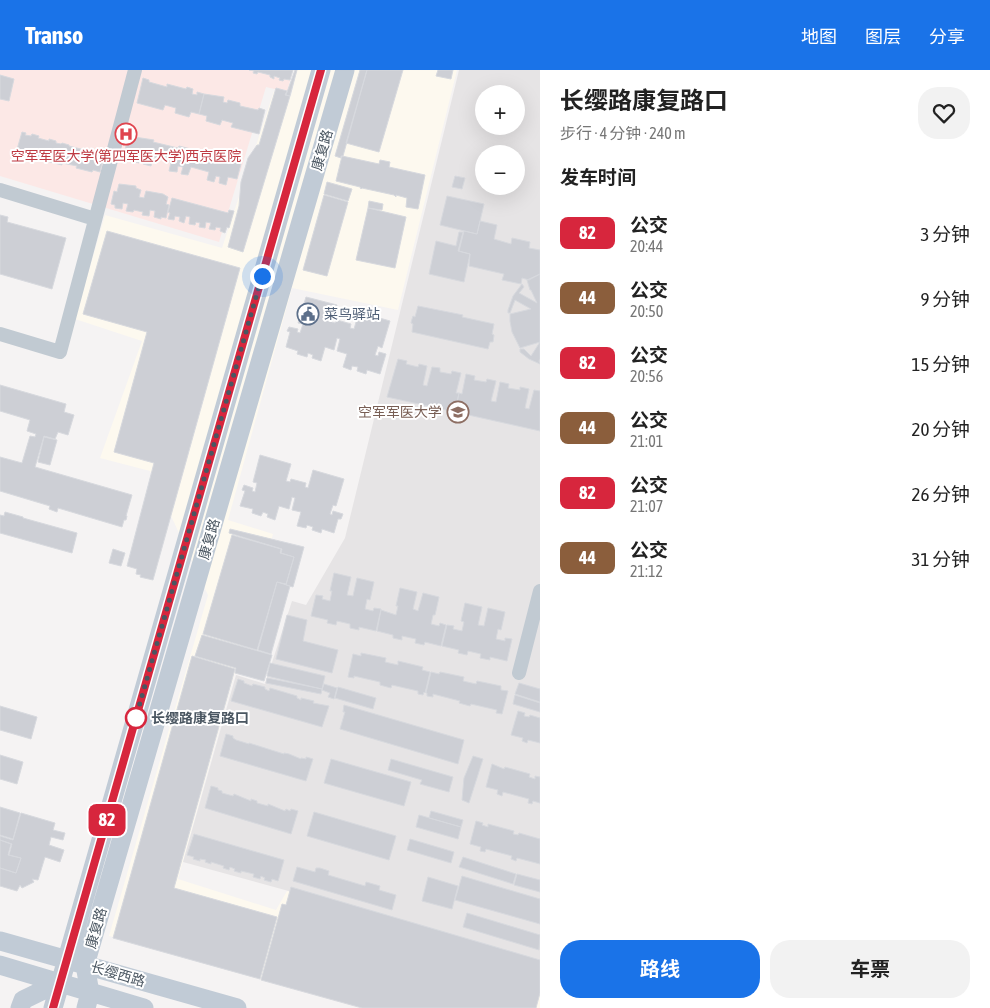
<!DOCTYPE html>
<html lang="zh">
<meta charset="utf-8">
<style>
:root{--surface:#fff;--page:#f2f2f2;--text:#222;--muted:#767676;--accent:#1a73e8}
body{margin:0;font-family:"Asap Condensed","Noto Sans SC",sans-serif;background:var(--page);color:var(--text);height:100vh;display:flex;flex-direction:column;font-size:19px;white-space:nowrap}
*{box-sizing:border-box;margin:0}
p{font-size:16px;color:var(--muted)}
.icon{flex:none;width:28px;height:28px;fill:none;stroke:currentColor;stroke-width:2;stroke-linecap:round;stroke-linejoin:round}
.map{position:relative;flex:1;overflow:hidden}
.sheet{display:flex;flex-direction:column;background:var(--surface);width:450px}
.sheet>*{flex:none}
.badge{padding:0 10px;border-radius:8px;font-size:18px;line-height:32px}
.fabs{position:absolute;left:475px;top:15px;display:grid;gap:10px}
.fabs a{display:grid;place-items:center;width:50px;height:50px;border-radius:50%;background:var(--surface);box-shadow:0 5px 20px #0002;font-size:25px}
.you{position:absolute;width:25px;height:25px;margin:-12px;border:4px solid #fff;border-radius:50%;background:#1a73e8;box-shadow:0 0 0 8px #1a73e833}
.map>.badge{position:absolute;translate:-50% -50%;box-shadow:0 0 0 2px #fff}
h2{padding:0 20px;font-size:19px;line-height:45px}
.round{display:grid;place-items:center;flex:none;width:52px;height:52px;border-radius:20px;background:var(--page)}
.summary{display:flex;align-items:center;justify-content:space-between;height:85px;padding:0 20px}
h1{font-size:24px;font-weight:700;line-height:38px}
.button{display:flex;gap:10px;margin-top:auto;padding:10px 20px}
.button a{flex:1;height:58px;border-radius:20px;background:var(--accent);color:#fff;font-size:20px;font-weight:700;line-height:58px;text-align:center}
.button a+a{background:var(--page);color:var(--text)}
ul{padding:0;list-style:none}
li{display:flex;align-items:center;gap:15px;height:65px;padding:0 20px}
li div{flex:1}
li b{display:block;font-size:19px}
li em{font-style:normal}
li .badge{min-width:55px;font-weight:700;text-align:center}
header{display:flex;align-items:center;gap:30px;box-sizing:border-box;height:70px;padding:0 25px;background:var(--accent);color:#fff}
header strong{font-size:24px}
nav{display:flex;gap:28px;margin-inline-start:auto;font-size:18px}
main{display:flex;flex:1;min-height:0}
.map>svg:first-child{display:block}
.commercial{fill:#fdf9ef}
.education{fill:#e6e4e5;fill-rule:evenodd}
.medical{fill:#fce8e6}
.building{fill:#cdcfd5;stroke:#d7d9de}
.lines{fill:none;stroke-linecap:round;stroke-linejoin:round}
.minor{stroke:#c1cad2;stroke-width:14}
.secondary{stroke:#c1cbd6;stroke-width:19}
.line-casing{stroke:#fff;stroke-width:11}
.line{stroke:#d7263d;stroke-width:8}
.walk{stroke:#4a5661;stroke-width:5;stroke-dasharray:0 9}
.stop-dot{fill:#fff;stroke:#d7263d;stroke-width:2.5}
.labels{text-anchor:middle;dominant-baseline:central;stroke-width:4;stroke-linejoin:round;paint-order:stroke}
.street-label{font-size:14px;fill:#4a5661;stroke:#fff}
.health-label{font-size:14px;fill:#be3a42;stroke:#fff}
.service-label{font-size:14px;fill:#4e5e75;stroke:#fff;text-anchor:start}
.education-label{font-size:14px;fill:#785e54;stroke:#fff;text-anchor:end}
.stop-label{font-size:14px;font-weight:bold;fill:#4a5661;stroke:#fff;text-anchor:start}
</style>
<header>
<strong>Transo</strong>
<nav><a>地图</a><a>图层</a><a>分享</a></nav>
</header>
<main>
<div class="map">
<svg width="540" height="938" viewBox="0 0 540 938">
<rect width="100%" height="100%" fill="#f5f3f3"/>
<!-- commercial -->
<path class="commercial" d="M297,0H457L398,240L292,218L228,450L273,464L178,809L276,840L287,821L540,890V938H361L109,866L208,525L150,401L100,388L142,271L75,249L105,145L222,178L274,21L291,26Z"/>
<!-- education -->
<path class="education" d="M459,0H540V890L183,792L236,605L265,614L292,531L306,535L345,468ZM484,24H516V56H484ZM484,84H516V116H484Z"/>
<!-- medical -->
<path class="medical" d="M0,0H293L287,22L266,17L219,172L0,106Z"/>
<!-- building -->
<path class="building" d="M249,0H293L290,10L284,9L283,11L279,10L280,8L274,6V9L270,7V5L258,2L257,4L253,3L254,1Z
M295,0H297L290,26L286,25Z
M360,0H367L343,86H341V88L335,86Z
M367,0H403L379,82L346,73Z
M438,0H453L451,9L436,6Z
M0,5L14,9L9,31L0,29Z
M143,8L149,10V12L167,17V14L186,19L187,17L193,19L192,24L197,25V22L204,24L199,44L191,42L189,47L175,43L176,38L165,35L163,40L137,33Z
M276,18L287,21L285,25L290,26L243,182L228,177L239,136L241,112L248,88L257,75H259Z
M204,24L224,27L223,32L227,33L228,30L240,33V36L258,40L259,38L265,40L259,64L231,57L233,53L222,50L220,55L206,51L207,46L199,44Z
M22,62L26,63L25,65L31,66L32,64L39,66L38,68L49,71V69L56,71V73L61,74L62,73L69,75V76L104,85L100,102L93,100L92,102L76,98L77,96L62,93V95L46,91V89L16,83Z
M128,66L154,70L153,72L178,78L179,76L191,79V82L216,88V86L229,89V91L241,94L237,109L228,107L226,115L219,113L220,107L216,106L214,112L207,110L209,102L191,97L188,105L181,104L183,97L178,96L177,102L169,101L171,92L153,87L151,96L143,94L145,88L140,87L139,93L132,91L134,82L125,80Z
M342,86L379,94L380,90L390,92L389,97L425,105L418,139L406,137L407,128L396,125V127L394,125L362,118L361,119L360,117L336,111Z
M455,106L465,108L462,119L452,117Z
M327,112L352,119L348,131L324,124Z
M119,114L136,116V118L141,120L139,127L144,128L146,121L163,124L168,127L166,134L169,135L166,148L161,147V149L154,147L155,141L150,140L149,146L142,145L143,142L134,140L133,142L126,141L128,134L123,133L122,139L115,138V135L111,134L114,121L117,122Z
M324,125L348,132L327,206L303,200Z
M447,126L484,134L477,164L440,155Z
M172,128L228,143L229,140L234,141L229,158L227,157L225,163L220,161L221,158L216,157L215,160L209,159L211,153L206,152L205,158L199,157L200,153L196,152L195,155L189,154L190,147L186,146L184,153L179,151L180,147L175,146L174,150L168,149L170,143L168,142Z
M369,131L383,134L382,140L368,138Z
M368,138L406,147L395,198L356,190Z
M0,145L8,147L7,152L66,168L52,219L0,204Z
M480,151L497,155L494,169L511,174L512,168L530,172L529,178L540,180V204L529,210L522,208L521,214L502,210L504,204L469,196L470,184L459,181L464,161L477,164Z
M107,161L240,198L153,510L140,507L141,505L136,504L137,499L127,496L154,393L114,382L147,262L83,244Z
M459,162H463L458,181L470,184L464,212L429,204L436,171L456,176Z
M540,204V289L539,291L540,294L529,289L520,282V279H524L531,286L540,272L520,278L512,262L510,251V244L531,239L515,230L510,243H508V240L513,226L522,214L524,217L519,223L537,233L531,220H530L527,210Z
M306,227L337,235L332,252L335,253L337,250L351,254L350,258L354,259L359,242L390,251L382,278L378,276L375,285L378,286L379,282L386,284L380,304L367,300L366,304L357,301L358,297L352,296L351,300L343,297L347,284L337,281L340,269L337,268L334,280L325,277L321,291L312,288L313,285L308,283L307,287L297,284L298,281L286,277L290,262L287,261L289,257L298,259L297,262L300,263L303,254L298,253Z
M418,236L463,245L462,247L494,254L492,264L494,265L493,272H490L488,279L412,262L413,254L411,253L412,249L413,246L415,247Z
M398,289L407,291L406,294L418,297L419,294L427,296L423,315L427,316L432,297L440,298V302L451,304L452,301L461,303L456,323H459L455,342L387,327Z
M466,304L475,306L474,310L486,312L487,309L496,311L491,331L496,332L500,312L509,314L508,318L520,320V317L529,319L525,338L529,339L534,320L540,321V361L455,342L459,323L462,324Z
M0,315L66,334L64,342L74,345L68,365L58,362L55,369L44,366L35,397L132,425L126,446H127L126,450H124L122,457L58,438L57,442L49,439L50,436L0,421V387L22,393L30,366L35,367L36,364L27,361L30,350L0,341Z
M44,367L57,370L50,395L38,392Z
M260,385L291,394L286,411L290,412L291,409L306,413L305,417L308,418L313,400L344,409L336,436L333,435L330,444L332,445L333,441L343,444L341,449H338L334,463L322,459L321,463L312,460L313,457L307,455L306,458L297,456L301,442L292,440L295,428L292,427L289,439L279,436L275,450L267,447L268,444L263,442L261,446L252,443L253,439L240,436L245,421L242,420L244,415L253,418L252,421L255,422L257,413L253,412Z
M5,442L23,447V448L77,463L72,483L0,463V445L4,446Z
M230,459L304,477L293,517L286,515L294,487L281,483L282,479L229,463Z
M232,465L281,479L280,483L294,487L286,514L277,512L257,580L203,564Z
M113,479L125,483L121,496L109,493Z
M334,503L351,507L347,525L353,526L357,508L374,512L370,530L367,529L365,539L373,541L374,538L381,539L376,561L359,557V560L350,558V554L337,551L336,555L327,553L328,550L311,546L316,525L323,526L322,529L330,531L332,521H330Z
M277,512L290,516L271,584L258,580Z
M400,518L417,522L413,539L418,541L423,523L439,527L435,545H433L431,554L439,556L440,553L446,555L441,576L425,572L424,575L415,573L416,569L402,566V570L393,568V565L377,561L381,540L396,545L398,536H396Z
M465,533L482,537L478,555L484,556L488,538L505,542L501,560L498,559L496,569L505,571V568L512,569L507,591L490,587V590L480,588L481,584L468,581L467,585L458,583L459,580L442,576L447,555L454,556L453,559L462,561L464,552L461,551Z
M287,545L307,550L303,571L338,580L332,603L276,589Z
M202,565L272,585L264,611L235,603L236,598L195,586Z
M361,583L386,588L385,592L398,595V591L423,597L422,600L430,602L425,623L424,622L423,625L418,624V621L392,615L391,618L380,615V612L354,606V608L348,607L353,584L361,586Z
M192,586L235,599L174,818L277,847L260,909L113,868Z
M270,593L325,606L322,619L267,606Z
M431,602L439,604L440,602L464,607L463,611L476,614L477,611L501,616V620L508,621L502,644L496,643L497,640L471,634L470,636L459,633L460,631L433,624V627L427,626V623H426Z
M267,608L322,619L321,624L266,613Z
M238,609L244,611V613L252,616L253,614L265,617V619L269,621L270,618L297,626V628L301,630V628L314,631L313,633L329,636L322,657L231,631Z
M519,613L540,619V632L515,624Z
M324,614L337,618L334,629L328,627L330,623L322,620Z
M338,617L376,628L373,639L335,628Z
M515,625L540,633V642L513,634Z
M344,635L464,670L458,694L340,659L345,642H343Z
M0,636L37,647L31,669L0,660Z
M518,641L525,643L524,646L529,647L530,645L540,648V673L528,670L527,673L522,671L523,668L511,665Z
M226,664L233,666V668L236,670L249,674V673L284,684V683L289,684L301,689V688L306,689V687L313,689L306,711L220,686Z
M0,685L23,692L17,714L0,709Z
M473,686L483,689L469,733L462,730L464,708Z
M331,689L411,712L404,736L324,713Z
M391,689L453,707L449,722L420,714L422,710L388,700Z
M492,694L504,699L505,697L530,704L529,707L535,709V706L540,707V733L533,731L532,734L528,733L529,729L503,722L502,726L497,724L498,720L486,717Z
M211,716L218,718V720L222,721V723L233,726L234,724L251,731V729L257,731V733L268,736V734L285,741L286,739L290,741L291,739L298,741L291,764L205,738Z
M0,737L20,743L13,769L0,765Z
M431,741L463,750L461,757L429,748Z
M314,742L396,766L389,790L307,766Z
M21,743L55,753L53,760L65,763L63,770L51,767L49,775L64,780L60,792L45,787L38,810L32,809L34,812L22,818L20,815L17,821L0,816V798L16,803L21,788L9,785L12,774L0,770V766L13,770Z
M419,745L461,757L458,769L416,757Z
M476,751L483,753L482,755L488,757V754L514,761L513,764L518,765L519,763L540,769V794L517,788L516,791L511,789L512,786L486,779L485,782L480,781L481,777L470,774Z
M194,764L284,790L278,811L272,809L271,812L264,810L265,808L261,806L260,809L253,807L254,804L241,801V803L234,801L235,799L230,797L229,800L223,798L224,796L211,792V794L205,792L206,790L200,789V791L193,789L194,787L187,785Z
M410,769L454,782L451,793L407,780Z
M0,770L11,774L8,785L21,788L16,803L0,798Z
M463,787L516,804L513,814L459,797Z
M297,797L315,802L316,798H320L329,801L328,805L365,816L366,812L380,816L379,820L396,825L392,840L293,811Z
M517,804L540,810V822L514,815Z
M462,806L540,829V854L455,830Z
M428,807L458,816L452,839L422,831Z
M291,817L540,890V923L536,938H362L261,910L282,834L286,835Z
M467,843L540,865L539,880L463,857Z"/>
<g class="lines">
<!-- minor -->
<path class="minor" d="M0,120L95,149
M0,264L60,282L135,0
M519,603L540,521"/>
<!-- secondary -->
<path class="secondary" d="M0,871L237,938
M0,895L144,938
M20,938L23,930L60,912
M53,938L321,0
M86,938L90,923L85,895L345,0"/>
</g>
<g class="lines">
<!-- line casing -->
<g class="line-casing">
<path id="line" d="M53,938L321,0"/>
</g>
<!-- line -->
<use href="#line" class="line"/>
<!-- walk -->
<path class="walk" d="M136,648L134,654L262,206"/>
</g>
<!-- icons -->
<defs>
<g id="hospital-ring" transform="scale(1.125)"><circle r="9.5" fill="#fff" stroke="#e0444e" stroke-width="1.5"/><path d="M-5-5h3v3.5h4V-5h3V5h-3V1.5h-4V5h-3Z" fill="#e0444e"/></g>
<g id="civic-ring" transform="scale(1.125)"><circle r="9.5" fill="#fff" stroke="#5c6f8a" stroke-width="1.5"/><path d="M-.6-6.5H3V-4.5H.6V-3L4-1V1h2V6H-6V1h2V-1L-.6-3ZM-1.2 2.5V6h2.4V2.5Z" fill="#5c6f8a"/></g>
<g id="university-ring" transform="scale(1.125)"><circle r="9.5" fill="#fff" stroke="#8d6e63" stroke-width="1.5"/><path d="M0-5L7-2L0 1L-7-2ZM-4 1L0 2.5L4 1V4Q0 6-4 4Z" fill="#8d6e63"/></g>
</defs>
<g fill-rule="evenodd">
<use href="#hospital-ring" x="126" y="64"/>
<use href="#civic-ring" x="308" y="244"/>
<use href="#university-ring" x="458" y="342"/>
</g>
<!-- markers -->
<circle class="stop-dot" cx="136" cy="648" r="10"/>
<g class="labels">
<!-- street labels -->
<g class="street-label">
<text transform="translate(322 80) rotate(-74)">康复路</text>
<text transform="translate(209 469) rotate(-74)">康复路</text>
<text transform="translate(96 858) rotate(-74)">康复路</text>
<text transform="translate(118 904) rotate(16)">长缨西路</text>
</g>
<!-- health labels -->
<g class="health-label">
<text x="126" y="86">空军军医大学(第四军医大学)西京医院</text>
</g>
<!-- service labels -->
<g class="service-label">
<text x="324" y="244">菜鸟驿站</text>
</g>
<!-- education labels -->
<g class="education-label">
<text x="442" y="342">空军军医大学</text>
</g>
<!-- stop labels -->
<g class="stop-label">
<text x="151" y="648">长缨路康复路口</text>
</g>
</g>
</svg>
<div class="fabs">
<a>+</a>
<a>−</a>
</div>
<div class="you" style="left:262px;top:206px"></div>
<b class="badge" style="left:107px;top:750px;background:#d7263d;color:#fff">82</b>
</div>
<section class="sheet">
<div class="summary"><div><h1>长缨路康复路口</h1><p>步行 · 4 分钟 · 240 m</p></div><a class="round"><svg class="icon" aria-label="heart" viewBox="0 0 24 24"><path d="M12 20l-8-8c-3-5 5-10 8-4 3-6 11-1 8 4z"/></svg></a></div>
<h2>发车时间</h2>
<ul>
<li><span class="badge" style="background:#d7263d;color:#fff">82</span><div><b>公交</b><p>20:44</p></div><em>3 分钟</em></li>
<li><span class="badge" style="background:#8b5e3c;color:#fff">44</span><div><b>公交</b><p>20:50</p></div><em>9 分钟</em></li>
<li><span class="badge" style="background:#d7263d;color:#fff">82</span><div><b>公交</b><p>20:56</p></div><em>15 分钟</em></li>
<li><span class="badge" style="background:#8b5e3c;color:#fff">44</span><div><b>公交</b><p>21:01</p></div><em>20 分钟</em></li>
<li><span class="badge" style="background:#d7263d;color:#fff">82</span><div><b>公交</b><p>21:07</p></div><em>26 分钟</em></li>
<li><span class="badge" style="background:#8b5e3c;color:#fff">44</span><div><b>公交</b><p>21:12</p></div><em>31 分钟</em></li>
</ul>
<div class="button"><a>路线</a><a>车票</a></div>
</section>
</main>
